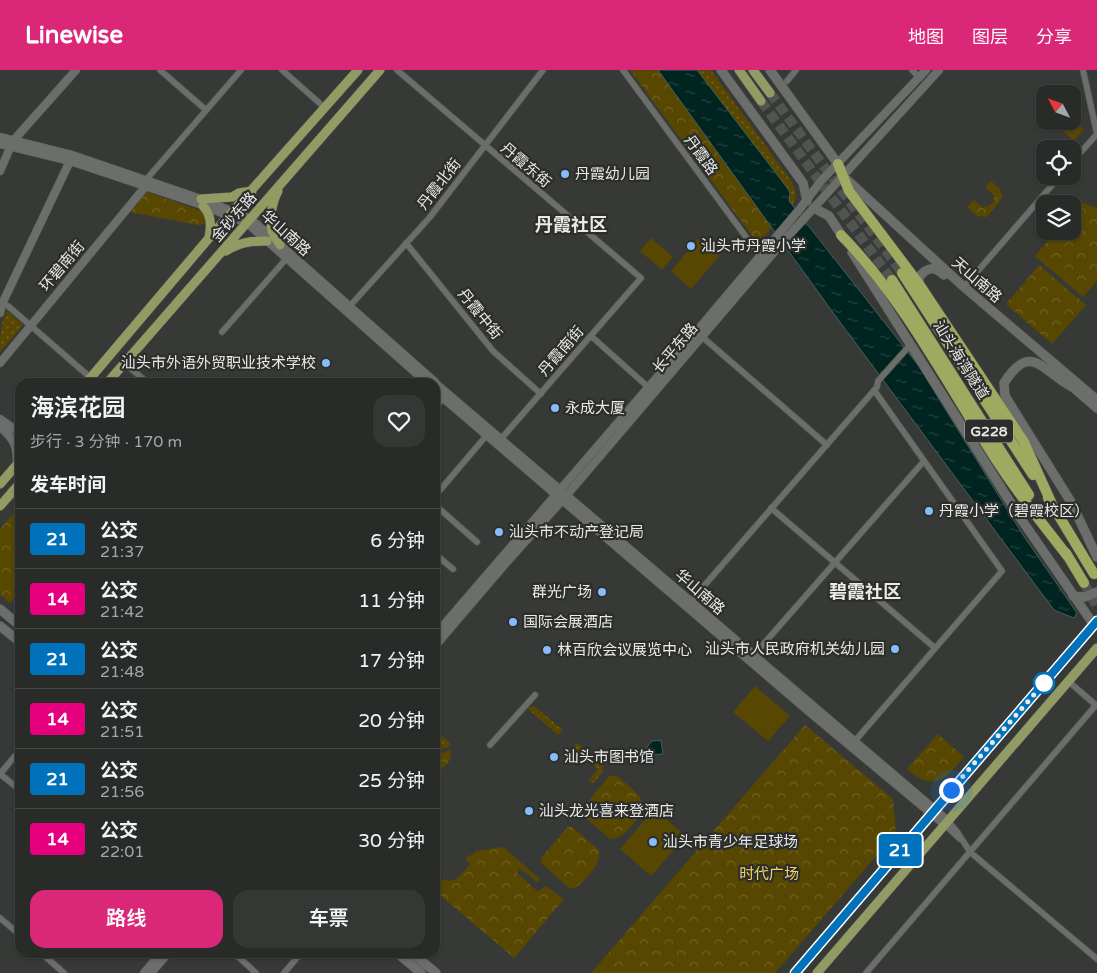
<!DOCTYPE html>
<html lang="zh">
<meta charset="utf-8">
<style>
:root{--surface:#282b28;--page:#343734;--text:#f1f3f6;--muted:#a5a7a8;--line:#444745;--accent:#db2777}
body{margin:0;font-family:"Varela Round","Noto Sans SC",sans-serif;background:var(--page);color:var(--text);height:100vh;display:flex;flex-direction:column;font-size:19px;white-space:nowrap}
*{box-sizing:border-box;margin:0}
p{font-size:16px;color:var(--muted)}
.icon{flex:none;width:28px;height:28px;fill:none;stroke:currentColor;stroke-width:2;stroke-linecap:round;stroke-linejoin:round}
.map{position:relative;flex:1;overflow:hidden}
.details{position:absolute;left:15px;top:308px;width:425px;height:580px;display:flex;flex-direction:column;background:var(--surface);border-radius:15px;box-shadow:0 1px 4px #0004,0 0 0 1px var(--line)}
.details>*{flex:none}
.badge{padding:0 10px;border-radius:4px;font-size:18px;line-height:32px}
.needle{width:32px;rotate:311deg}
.controls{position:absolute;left:1036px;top:15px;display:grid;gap:10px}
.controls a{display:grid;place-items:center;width:45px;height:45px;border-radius:10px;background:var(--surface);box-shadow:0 1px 4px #0004,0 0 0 1px var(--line);font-size:25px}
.you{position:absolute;width:25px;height:25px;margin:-12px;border:4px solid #fff;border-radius:50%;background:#1a73e8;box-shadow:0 0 0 8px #1a73e833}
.map>.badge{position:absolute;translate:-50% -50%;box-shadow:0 0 0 2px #fff}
h2{padding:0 15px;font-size:19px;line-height:45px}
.round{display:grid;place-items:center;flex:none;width:52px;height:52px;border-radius:15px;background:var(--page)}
.overview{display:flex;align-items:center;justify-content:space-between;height:85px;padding:0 15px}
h1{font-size:24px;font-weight:600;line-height:38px}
.button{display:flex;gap:10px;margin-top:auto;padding:10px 15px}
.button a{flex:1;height:58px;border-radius:15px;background:var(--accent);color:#fff;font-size:20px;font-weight:600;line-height:58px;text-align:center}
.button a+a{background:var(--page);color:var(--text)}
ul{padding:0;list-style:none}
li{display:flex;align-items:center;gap:15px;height:60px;padding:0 15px;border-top:1px solid var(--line)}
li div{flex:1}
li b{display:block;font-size:19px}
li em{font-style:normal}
li .badge{min-width:55px;font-weight:700;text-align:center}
header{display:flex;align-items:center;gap:30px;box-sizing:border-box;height:70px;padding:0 25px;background:var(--accent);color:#fff}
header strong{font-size:24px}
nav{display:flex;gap:28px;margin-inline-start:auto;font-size:18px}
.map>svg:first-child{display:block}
.grass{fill:url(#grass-dots)}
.park{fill:url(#park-crowns)}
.garden{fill:#584700}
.water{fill:url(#water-ripples);stroke:#465f5c}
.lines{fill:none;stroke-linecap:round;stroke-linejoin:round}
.trunk-tunnel{stroke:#515451;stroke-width:10;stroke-dasharray:10 5;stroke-linecap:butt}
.minor-casing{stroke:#535552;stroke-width:7}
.tertiary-casing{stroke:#535552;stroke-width:9}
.secondary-casing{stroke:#535552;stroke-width:10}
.primary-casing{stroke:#535552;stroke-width:10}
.trunk-casing{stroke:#535552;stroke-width:11}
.minor{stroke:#6b6e6a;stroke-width:5.5}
.tertiary{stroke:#6b6e6a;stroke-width:8}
.secondary{stroke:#6b6e6a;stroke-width:9}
.primary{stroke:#919b63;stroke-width:9}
.trunk{stroke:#9eaa60;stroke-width:10}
.line-casing{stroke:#fff;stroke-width:11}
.line{stroke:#0072bc;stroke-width:8}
.walk{stroke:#e9eae8;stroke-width:5;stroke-dasharray:0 9}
.poi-dot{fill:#87bbfb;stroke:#2c2e2b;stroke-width:2}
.stop-dot{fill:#fff;stroke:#0072bc;stroke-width:2.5}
.labels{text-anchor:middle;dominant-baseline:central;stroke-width:4.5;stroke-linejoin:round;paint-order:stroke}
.shield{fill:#2c2e2b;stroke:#b0b2af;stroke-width:1}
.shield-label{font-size:14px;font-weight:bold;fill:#e9eae8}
.street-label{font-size:15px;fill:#e9eae8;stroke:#2c2e2b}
.poi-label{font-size:15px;fill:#e9eae8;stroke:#2c2e2b;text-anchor:start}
.park-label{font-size:15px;fill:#f3d364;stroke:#2c2e2b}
.quarter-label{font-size:18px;font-weight:bold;fill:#e9eae8;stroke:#2c2e2b}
</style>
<header>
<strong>Linewise</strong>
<nav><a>地图</a><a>图层</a><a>分享</a></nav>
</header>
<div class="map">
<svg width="1097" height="903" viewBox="0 0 1097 903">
<defs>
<pattern id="grass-dots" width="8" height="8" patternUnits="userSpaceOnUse" patternTransform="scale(1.25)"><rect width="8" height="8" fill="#584700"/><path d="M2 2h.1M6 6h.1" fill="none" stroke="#706225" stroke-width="1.8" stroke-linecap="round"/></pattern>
<pattern id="park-crowns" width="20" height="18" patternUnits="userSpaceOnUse" patternTransform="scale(1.25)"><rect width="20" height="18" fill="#584700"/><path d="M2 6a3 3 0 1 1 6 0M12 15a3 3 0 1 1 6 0" fill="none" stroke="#706225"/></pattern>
<pattern id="water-ripples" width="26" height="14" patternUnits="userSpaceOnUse" patternTransform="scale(1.25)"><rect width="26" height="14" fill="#002420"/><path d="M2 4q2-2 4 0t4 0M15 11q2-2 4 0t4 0" fill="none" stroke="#254440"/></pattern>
</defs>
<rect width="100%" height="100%" fill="#363936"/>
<!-- grass -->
<path class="grass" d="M697,0H711L789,108C796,119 799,124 792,136L789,131L788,119Z
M7,241L23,255L0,282C0,269 0,252 7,241Z
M534,636L563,660L558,665L527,638Z
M439,663L451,674L448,677L435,682V668Z
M577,673L603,695V701L594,713L588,711L598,699L573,677Z"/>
<!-- park -->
<path class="park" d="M630,0H658L772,157L758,174Z
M991,111L1000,119L1003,127L987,147L977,146L967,137L974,130L983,138L986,136L988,137L994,131L993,129L995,126L985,117Z
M147,122L199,140L203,142L206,154L198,155L130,142Z
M1081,132L1097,138V211L1083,227L1035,186L1056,161H1072L1073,143Z
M1039,195L1086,235L1052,274L1006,234Z
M20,436V522L10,533L0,524V459Z
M805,655L893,729L896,763L775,903H591Z
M938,664L964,687C945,709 935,723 907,699Z
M451,680L450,690L435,707V689L441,683Z
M609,706H617C628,716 646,726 643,741C635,751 624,770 610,769L583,745L582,739Z
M571,756L599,780C603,791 583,816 572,819L568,817L541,793V788L567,758Z
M503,777L540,809L537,812L520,799L517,803L536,820L539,821L546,816L564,829L514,888L435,821L443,809C456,815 462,803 470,794L466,790L467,786L472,785L476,781Z"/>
<!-- garden -->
<path class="garden" d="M1073,50L1084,59L1074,71L1057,56L1061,51H1072Z
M651,168L673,187L662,200L640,181Z
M698,169L719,186L691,219L671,201Z
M755,616L790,646L768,671L733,642Z
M654,739L686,766L651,806L620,779Z"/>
<!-- water -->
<path class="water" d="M658,0H697L788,119L790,123L789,131L918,295L1023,465L1077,543L1074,548L1054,540L834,244Z
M661,670L663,684L648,685L647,677L652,671Z"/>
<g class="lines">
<!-- trunk-tunnel -->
<path class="trunk-tunnel" d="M770,23L902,203
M761,31L892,210
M1084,513L1097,537"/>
<!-- minor casing -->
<g class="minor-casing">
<path id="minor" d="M160,0L206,40
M282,0L325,38
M397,0L641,208L500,370
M623,0L760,186
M912,0L920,8
M787,11L796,0
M1072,92L1097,64L1083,0
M145,111L241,0
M406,173L493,281L541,324
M964,217L1060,106
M2,234L8,236L91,308
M349,237L430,147L543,0
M222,262L286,189
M700,265L827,375
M591,266L648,317
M124,293L147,312
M435,338L443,328
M435,426L486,366
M435,435L477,472
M771,438L935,578
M435,484L453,499
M690,532L877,317L878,311L911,274
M753,586L924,391
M1068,611L1097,636
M854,672L1002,501L874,320
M490,675L535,625
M0,704L20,680
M0,704L20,720
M948,751L958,763L970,782L1097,889
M945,755L960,769
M0,848L20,865
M40,882L64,903
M233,882L256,903
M284,903L302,882
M866,903L1096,635"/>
</g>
<!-- tertiary casing -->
<g class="tertiary-casing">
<path id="tertiary" d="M0,67L72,85L201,129L251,149L435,312
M0,74L70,91L199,134L247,153L426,312
M0,101L13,71L76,0
M0,243L2,234L70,91
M0,293L145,117
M435,313L948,751
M435,321L807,640L945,755
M0,349L20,363
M0,357C15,370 17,376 17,395
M435,565L696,262L799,140L821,111L926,0
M435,576L506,493L566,426L781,174L939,0
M144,903L162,882
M151,903L169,882"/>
</g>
<!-- secondary casing -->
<g class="secondary-casing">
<path id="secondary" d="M721,0L798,106L803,113L807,131
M770,0L838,94
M844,107L964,217L1097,330
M814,138L829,146L844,169
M852,182L1019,446L1094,555
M919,214V207C927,197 934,196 944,205
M1068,313L1097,338
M1072,317C1042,301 1031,271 1004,313L1005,326L1071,432L1097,487
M1073,526L1085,527L1097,522
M0,539L20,556
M0,556L20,572
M396,882L421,903
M411,882L436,903"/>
</g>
<!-- primary casing -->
<g class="primary-casing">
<path id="primary" d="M739,0L761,31
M753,0L770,23
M278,121C272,132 269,149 272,161C274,166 278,171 280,175
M201,129L232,127L239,123L252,121
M203,136C212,146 211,156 209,168
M226,181C240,172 251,171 267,171
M87,312L209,168L358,0
M108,312L380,0
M0,414L20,391
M0,436L20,413
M795,903L1097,551
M817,903L1097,578"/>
</g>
<!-- trunk casing -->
<g class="trunk-casing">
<path id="trunk" d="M838,94L849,121L919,214L1024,372L1051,432
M841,165C906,231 950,320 1001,397C1022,429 1046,458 1069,488
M902,203L1033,405
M892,210L1029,425
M1048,428L1094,504
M1066,483L1084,513"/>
</g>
<!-- minor -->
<use href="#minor" class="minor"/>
<!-- tertiary -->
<use href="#tertiary" class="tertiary"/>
<!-- secondary -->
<use href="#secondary" class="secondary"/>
<!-- primary -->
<use href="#primary" class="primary"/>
<!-- trunk -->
<use href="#trunk" class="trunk"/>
</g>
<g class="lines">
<!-- line casing -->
<g class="line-casing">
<path id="line" d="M795,903L1097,551"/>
</g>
<!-- line -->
<use href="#line" class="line"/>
<!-- walk -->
<path class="walk" d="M951,720L1044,613"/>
</g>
<!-- markers -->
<g class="poi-dot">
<circle cx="565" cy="104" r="5"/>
<circle cx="691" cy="176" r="5"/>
<circle cx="326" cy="293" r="5"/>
<circle cx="555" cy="338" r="5"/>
<circle cx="929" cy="441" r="5"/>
<circle cx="499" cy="462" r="5"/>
<circle cx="602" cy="522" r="5"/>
<circle cx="513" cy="552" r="5"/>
<circle cx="895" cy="579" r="5"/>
<circle cx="547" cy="580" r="5"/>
<circle cx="554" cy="687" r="5"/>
<circle cx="529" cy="741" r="5"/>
<circle cx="653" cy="772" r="5"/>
</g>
<circle class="stop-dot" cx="1044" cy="613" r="10"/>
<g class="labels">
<!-- shield labels -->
<rect class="shield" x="965" y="349.5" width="48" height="23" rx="4"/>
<g class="shield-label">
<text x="989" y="361">G228</text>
</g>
<!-- street labels -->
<g class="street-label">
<text transform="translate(701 85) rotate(54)">丹霞路</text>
<text transform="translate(526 95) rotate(40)">丹霞东街</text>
<text transform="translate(439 114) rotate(-52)">丹霞北街</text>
<text transform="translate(234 147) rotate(-49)">金砂东路</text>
<text transform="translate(286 163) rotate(42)">华山南路</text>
<text transform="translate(62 196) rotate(-50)">环碧南街</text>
<text transform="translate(977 210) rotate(41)">天山南路</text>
<text transform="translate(480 244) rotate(51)">丹霞中街</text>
<text transform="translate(675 278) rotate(-50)">长平东路</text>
<text transform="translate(561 281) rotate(-49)">丹霞南街</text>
<text transform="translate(961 290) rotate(58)">汕头海湾隧道</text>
<text transform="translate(700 522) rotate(41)">华山南路</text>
</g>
<!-- poi labels -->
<g class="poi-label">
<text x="575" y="104">丹霞幼儿园</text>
<text x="701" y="176">汕头市丹霞小学</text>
<text x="316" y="293" text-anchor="end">汕头市外语外贸职业技术学校</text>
<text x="565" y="338">永成大厦</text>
<text x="939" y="441">丹霞小学（碧霞校区）</text>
<text x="509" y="462">汕头市不动产登记局</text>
<text x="592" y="522" text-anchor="end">群光广场</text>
<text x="523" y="552">国际会展酒店</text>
<text x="885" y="579" text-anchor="end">汕头市人民政府机关幼儿园</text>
<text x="557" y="580">林百欣会议展览中心</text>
<text x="564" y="687">汕头市图书馆</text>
<text x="539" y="741">汕头龙光喜来登酒店</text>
<text x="663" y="772">汕头市青少年足球场</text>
</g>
<!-- park labels -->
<g class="park-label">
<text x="769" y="804">时代广场</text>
</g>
<!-- quarter labels -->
<g class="quarter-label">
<text x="571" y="155">丹霞社区</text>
<text x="865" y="522">碧霞社区</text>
</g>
</g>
</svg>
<div class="controls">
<a><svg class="needle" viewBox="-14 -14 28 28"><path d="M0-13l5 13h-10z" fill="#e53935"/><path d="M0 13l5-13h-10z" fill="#a5a7a8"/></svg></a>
<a><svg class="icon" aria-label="locate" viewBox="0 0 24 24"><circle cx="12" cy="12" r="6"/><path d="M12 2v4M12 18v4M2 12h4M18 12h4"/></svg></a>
<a><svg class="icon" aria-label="layers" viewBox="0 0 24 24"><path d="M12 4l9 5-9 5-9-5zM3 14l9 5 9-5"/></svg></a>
</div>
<div class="you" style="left:951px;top:720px"></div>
<b class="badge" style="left:900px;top:780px;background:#0072bc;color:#fff">21</b>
<section class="details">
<div class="overview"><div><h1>海滨花园</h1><p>步行 · 3 分钟 · 170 m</p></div><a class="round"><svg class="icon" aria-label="heart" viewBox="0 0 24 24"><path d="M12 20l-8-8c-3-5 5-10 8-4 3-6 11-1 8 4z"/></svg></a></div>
<h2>发车时间</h2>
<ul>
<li><span class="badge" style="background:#0072bc;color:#fff">21</span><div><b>公交</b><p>21:37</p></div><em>6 分钟</em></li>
<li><span class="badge" style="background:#e6007e;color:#fff">14</span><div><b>公交</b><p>21:42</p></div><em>11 分钟</em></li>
<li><span class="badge" style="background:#0072bc;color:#fff">21</span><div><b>公交</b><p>21:48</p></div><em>17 分钟</em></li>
<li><span class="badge" style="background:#e6007e;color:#fff">14</span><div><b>公交</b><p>21:51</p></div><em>20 分钟</em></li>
<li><span class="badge" style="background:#0072bc;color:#fff">21</span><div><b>公交</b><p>21:56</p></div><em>25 分钟</em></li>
<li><span class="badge" style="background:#e6007e;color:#fff">14</span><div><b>公交</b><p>22:01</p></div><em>30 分钟</em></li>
</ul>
<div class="button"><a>路线</a><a>车票</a></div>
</section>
</div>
